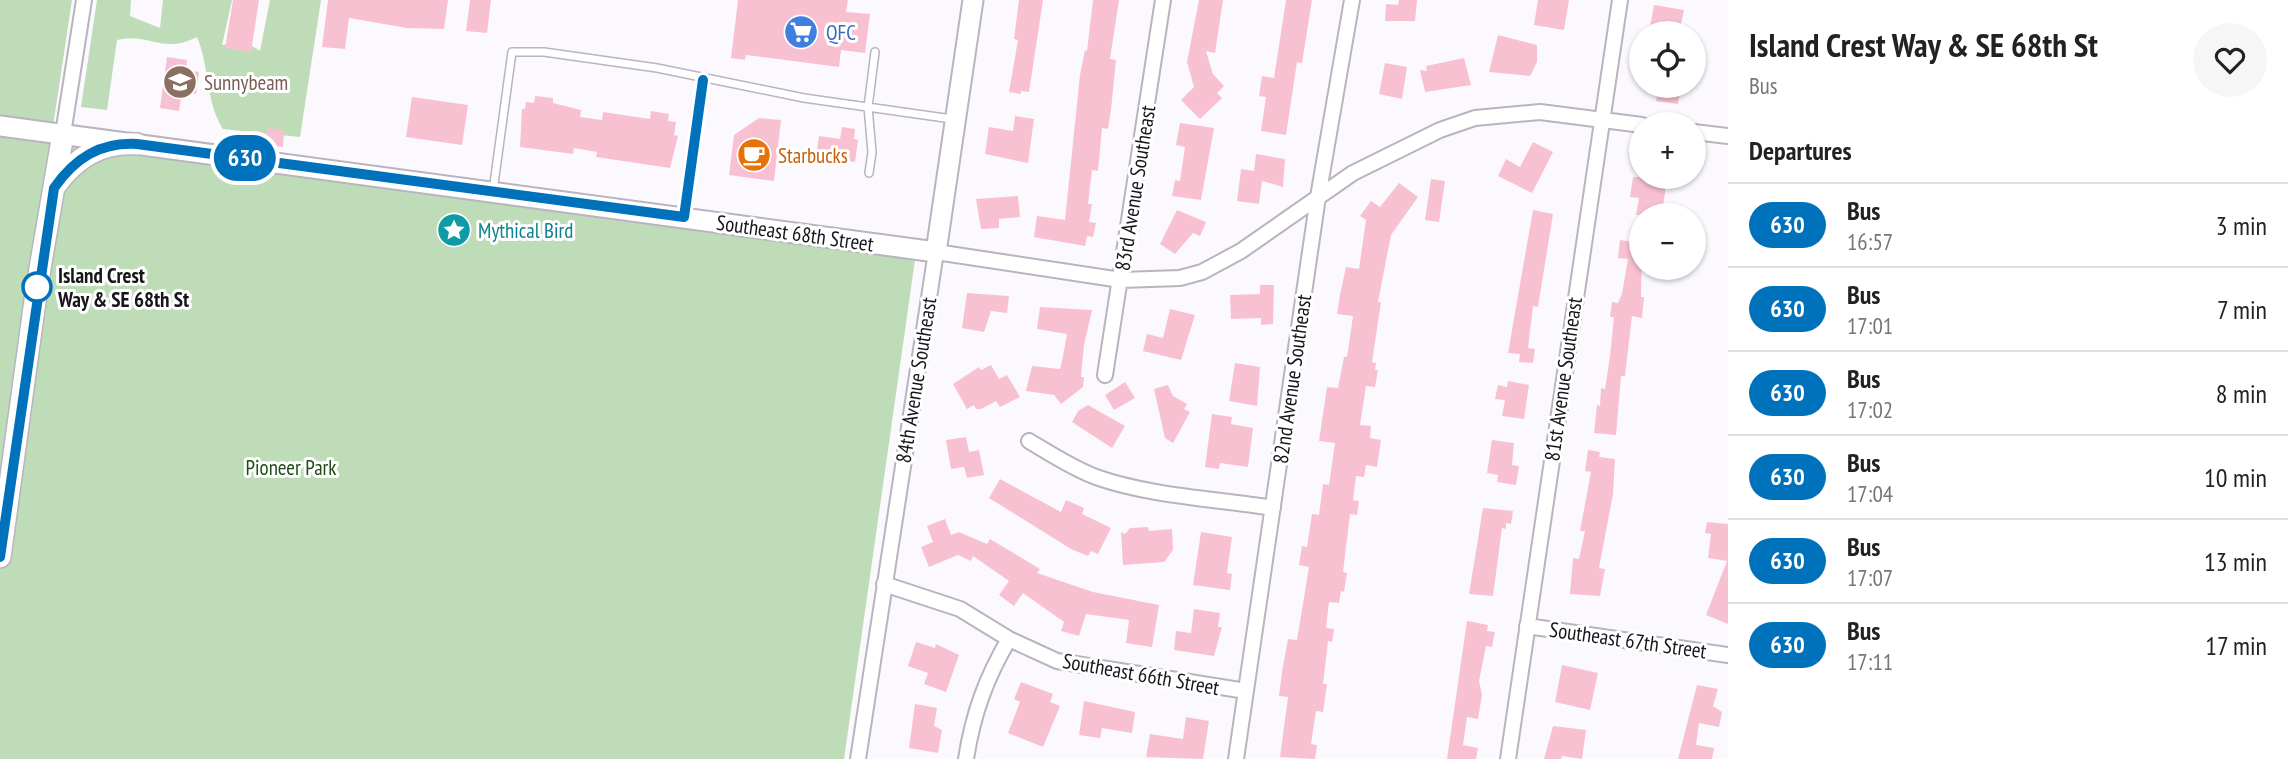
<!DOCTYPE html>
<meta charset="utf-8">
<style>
:root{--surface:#fff;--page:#f6f6f6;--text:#222;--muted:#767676;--line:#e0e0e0}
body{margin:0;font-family:"PT Sans Narrow",sans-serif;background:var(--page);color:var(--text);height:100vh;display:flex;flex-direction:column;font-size:26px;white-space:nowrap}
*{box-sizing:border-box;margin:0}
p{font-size:23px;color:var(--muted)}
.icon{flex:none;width:38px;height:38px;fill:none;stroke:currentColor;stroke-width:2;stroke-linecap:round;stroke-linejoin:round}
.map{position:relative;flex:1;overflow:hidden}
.drawer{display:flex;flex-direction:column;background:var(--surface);width:560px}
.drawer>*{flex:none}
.badge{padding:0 14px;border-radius:23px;font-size:24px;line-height:46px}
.tools{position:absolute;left:1629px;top:21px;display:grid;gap:14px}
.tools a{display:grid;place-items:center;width:77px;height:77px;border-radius:50%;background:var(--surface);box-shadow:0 2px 5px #0004;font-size:35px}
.map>.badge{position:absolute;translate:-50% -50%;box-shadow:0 0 0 4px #fff}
h2{padding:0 21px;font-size:26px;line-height:63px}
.round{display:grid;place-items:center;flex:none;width:74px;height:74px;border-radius:37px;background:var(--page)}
.summary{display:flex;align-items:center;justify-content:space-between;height:119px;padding:0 21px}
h1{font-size:33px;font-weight:700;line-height:52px}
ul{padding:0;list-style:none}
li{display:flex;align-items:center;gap:21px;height:84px;padding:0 21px;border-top:2px solid var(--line)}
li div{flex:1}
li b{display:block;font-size:26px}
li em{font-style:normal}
li .badge{min-width:77px;font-weight:700;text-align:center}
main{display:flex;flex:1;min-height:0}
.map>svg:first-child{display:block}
.green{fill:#bddcb7}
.building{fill:#f8c1d1}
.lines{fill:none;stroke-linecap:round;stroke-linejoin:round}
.service-casing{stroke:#bab3c0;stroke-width:10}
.minor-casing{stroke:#bab3c0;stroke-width:18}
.tertiary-casing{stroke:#bab3c0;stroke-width:23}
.secondary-casing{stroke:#bab3c0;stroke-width:24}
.service{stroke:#fff;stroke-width:7}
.minor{stroke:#fff;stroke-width:14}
.tertiary{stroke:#fff;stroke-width:19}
.secondary{stroke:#fff;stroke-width:21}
.line-casing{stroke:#fff;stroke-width:16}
.line{stroke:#0072bc;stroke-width:10}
.stop-dot{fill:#fff;stroke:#0072bc;stroke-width:3.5}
.labels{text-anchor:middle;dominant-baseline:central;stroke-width:6;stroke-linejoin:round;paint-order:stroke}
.shop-label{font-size:21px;fill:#366cbe;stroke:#fff;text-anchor:start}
.education-label{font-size:21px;fill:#785e54;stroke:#fff;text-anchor:start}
.food-label{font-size:21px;fill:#c56008;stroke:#fff;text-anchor:start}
.street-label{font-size:21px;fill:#171519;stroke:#fff}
.culture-label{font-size:21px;fill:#0d838f;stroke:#fff;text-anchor:start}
.stop-label{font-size:21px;font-weight:bold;fill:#171519;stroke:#fff;text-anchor:start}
.park-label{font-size:21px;fill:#1f4c17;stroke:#fff}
</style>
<main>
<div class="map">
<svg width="1728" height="759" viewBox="0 0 1728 759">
<rect width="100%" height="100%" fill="#fcf9fe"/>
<!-- green -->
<path class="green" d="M0,0H72L51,140L915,260L844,759H0Z
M97,0H131L130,16L160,28L163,0H232L222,45L247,43L260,51L270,0H321L300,137L223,129C205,100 210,68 197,37C162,55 150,32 117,40L107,110L81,107Z"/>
<!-- building -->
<path class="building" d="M233,0H259L251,52L225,48Z
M328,0H448L444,29L407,28L349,18L345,49L322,47Z
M470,0H491L487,33L466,31Z
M738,0H848L846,12L870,14L865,53L841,50L839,67L746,55L745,60L731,58Z
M1019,0H1043L1029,92L1021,91V94L1009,92L1018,40L1014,39Z
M1093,0H1119L1110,59L1116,60L1111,110L1108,129L1102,128L1098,171L1092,170L1088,204H1092L1089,222L1096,223L1093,237L1087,236L1085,246L1034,237L1037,216L1065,220L1080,75L1085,50L1087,51Z
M1199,0H1223L1215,53L1206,51L1213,74L1224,86L1217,93L1222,98L1200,119L1181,100L1194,87L1187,62Z
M1286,0H1312L1302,63L1297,62L1286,135L1261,131L1266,97L1259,96L1262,76L1274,78Z
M1399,0H1417L1415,21H1385L1386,4L1398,5Z
M1538,0H1569L1564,30L1534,25Z
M1654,5L1684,10L1680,30L1649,33Z
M1498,35L1537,45V62L1530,76L1489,72Z
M167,57L187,60L186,70L199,72L196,94L182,92L179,111L160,108Z
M1464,58L1471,85L1425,92L1420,70L1427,71L1426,66Z
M1385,63L1407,67L1402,99L1379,94Z
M1659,86H1681L1678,104L1656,101Z
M535,96L553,98V103L581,110L580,117L602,120L603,112L650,119L651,111L669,114L668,121L676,122L674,135L678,136L670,168L596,157L597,152L574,148L573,154L520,147L522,109H525L526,102L534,103Z
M412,97L468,105L462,145L406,137Z
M1015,116L1034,119L1028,163L985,154L989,127L1013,131Z
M759,118L781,120L774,181L729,175L734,135Z
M1180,123L1214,128L1201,200L1172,196L1175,180L1180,181L1185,147L1176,145Z
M842,127L855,129L854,139L858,140L855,162L816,157L819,136L840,139Z
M267,128L284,130L283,147L253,144L254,132L267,133Z
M1533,142L1553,152L1532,193L1498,176L1506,159L1520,167Z
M1256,154L1285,159L1283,187L1262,181L1259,204L1237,201L1241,169L1254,171Z
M1633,177H1667L1662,215H1636L1639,198L1630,197Z
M1431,179L1445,181L1439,222L1425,220Z
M1399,183L1418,197L1391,235L1378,302H1381L1372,362L1376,363L1375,370H1378L1375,387L1366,386L1360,425L1371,426L1370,438L1381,440L1377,467L1366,465L1364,477L1356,476L1353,500L1359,501L1357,515L1350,514L1343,572L1347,573L1344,592L1341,591L1339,603L1329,602L1326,628L1334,629L1332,642L1328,641L1323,684H1327L1323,712L1316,711L1311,744L1317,745L1315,759L1280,757L1288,697L1279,696L1282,672L1288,639L1297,640L1309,567L1299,565L1302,546L1307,547L1312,514L1319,515L1323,484L1329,485L1335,443L1319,441L1327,387L1338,388L1344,357H1347L1353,316L1337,314L1340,295L1346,267L1359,269L1366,220L1360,216L1371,201L1380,207Z
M1018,196L1020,217L999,219V228L981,229L976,199Z
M1177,210L1206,222L1200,236L1193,233L1175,254L1160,244Z
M1533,210L1553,214L1538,307L1533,306L1528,348L1535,349L1533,363L1519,362L1520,354L1508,353Z
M1620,240L1642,243L1641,297H1644L1642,318L1632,316L1625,376H1621L1616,435L1594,433L1597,405L1600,406L1601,388L1605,389L1610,356L1614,317H1610L1612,302L1618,303L1622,294L1628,259L1618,258Z
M1260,285H1274L1273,324L1261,325V318L1231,319L1230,295L1260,294Z
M967,293L1009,296L1007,313L991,311L984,332L962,328Z
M1040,307L1092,310L1084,345L1081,377H1084L1083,387L1061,404L1054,395L1026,391L1032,366L1060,369L1063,356L1067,334L1037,329Z
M1170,309L1195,315L1181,360L1143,351L1147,334L1163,338Z
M1235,363L1260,367L1257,406L1229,401Z
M991,365L999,379L1007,375L1020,397L1000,407L996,401L981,409H976L974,405L967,409L953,384L979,367L981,370Z
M1508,381L1529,385L1524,419L1502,416L1505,400L1495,399L1498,385L1507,387Z
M1125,382L1135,398L1114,410L1105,395Z
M1168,385L1173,396L1187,404L1184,409L1190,412L1173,443L1165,438L1154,389Z
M1088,405L1125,426L1112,448L1072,422L1078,411Z
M1212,414L1232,417L1231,424L1253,428L1248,467L1220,463L1219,469L1205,467Z
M966,437L969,452L979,450L984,475L967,478L964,467L951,469L946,440Z
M1492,440L1514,443L1512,465L1519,466L1516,485L1497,482L1498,475L1487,473Z
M1588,450L1600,452L1599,457L1615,459L1613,494L1599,568L1605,569L1600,596L1570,594L1573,558L1579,559L1585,531H1580L1591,472L1585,471Z
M1000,479L1061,512L1066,500L1084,508L1082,514L1111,528L1098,554L1091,551L1088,556L1071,549L989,498Z
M1483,508L1513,511L1511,524L1506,523V529L1502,528L1493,596L1469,594Z
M945,519L951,535L959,532L987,544L990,539L1040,569L1037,573L1093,592L1159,605L1152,647L1126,643L1129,620L1086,614L1079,636L1061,631L1064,622L1023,593L1014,606L999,595L1009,581L973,556L971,561L958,555L929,567L921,547L933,542L927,526Z
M1707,522L1728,524V624L1706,615L1727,561L1708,558L1711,534L1705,533Z
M1148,527L1149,531L1172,529L1173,550L1164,562L1123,565L1121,532L1125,534L1130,528Z
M1201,532L1232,537L1227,573L1232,574L1230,590L1193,585Z
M1194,609L1220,613L1218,627H1222L1214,656L1174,650L1176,631L1191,633Z
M1467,621L1488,625L1487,631L1495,632L1492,647L1486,646L1479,681L1482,695L1478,719L1467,717L1463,745L1478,748L1476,759H1447Z
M916,642L935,648L936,644L959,655L946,692L924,684L928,673L908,666Z
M1562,665L1598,673L1590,710L1555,702Z
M1021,682L1053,694L1050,702L1060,706L1043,747L1008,733L1020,702L1014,699Z
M1697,685L1718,689L1713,706L1722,712L1719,727L1699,723L1696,745L1714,748L1712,759H1678Z
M1084,701L1135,712L1132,733L1102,728L1100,738L1079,735Z
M915,704L937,708L934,726L942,730L938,753L909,748Z
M1186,717L1209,721L1203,759L1146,757L1150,734L1183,739Z
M1553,726L1586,730L1582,759L1562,756L1561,759H1544Z"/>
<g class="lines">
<!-- service casing -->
<g class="service-casing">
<path id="service" d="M869,173L872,152L868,107L875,52
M493,191L512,52H544L657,68L804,98L952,119
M684,217L703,80"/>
</g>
<!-- minor casing -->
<g class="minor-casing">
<path id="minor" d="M1694,132L1728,136
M63,134L84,0
M1105,375L1163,0
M1029,441C1051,454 1072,468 1096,477C1149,496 1217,499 1273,508
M884,584L960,609L1009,639L1057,661L1246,691
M1527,626L1728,655
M858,759L936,252L1121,280L1180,278L1202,272L1241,251L1353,173L1440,130L1475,118L1540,112L1642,125
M966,759C973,714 986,678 1009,639
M1236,759L1318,197L1352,0
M1508,759L1620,0"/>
</g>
<!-- tertiary casing -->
<g class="tertiary-casing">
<path id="tertiary" d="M0,126L936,252L973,0"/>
</g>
<!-- secondary casing -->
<g class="secondary-casing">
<path id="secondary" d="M55,186C76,157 101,142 137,144
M0,557L37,286L63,134"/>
</g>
<!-- service -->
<use href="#service" class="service"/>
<!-- minor -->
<use href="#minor" class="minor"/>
<!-- tertiary -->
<use href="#tertiary" class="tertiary"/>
<!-- secondary -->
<use href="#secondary" class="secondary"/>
</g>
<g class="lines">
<!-- line casing -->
<g class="line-casing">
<path id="line" d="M0,557L54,188C75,158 100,142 137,144L684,217L703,80"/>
</g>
<!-- line -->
<use href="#line" class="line"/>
</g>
<!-- icons -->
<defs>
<g id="supermarket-disc" transform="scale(1.75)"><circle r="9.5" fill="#3f7fe0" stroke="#fff"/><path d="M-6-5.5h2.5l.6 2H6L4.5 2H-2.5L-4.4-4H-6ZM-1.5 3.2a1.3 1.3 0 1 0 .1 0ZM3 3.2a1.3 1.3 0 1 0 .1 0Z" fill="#fff"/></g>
<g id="school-disc" transform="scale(1.75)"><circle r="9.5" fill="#8d6e63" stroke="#fff"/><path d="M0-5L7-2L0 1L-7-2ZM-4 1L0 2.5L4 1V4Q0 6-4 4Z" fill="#fff"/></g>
<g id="cafe-disc" transform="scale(1.75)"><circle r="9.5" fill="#e8710a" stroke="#fff"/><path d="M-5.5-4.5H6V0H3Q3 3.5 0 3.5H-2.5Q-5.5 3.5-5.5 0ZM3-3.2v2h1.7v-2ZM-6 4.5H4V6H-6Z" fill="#fff"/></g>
<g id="sight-disc" transform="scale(1.75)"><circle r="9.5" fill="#0f9aa8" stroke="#fff"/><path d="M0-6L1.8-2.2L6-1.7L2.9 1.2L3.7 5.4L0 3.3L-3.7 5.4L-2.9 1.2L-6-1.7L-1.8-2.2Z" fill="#fff"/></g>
</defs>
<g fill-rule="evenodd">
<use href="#supermarket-disc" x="801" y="32"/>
<use href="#school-disc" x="180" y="82"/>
<use href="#cafe-disc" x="754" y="155"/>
<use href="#sight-disc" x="454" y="230"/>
</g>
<!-- markers -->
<circle class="stop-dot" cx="37" cy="287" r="14"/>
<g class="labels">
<!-- shop labels -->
<g class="shop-label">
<text x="826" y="32">QFC</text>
</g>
<!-- education labels -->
<g class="education-label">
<text x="204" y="82">Sunnybeam</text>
</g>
<!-- food labels -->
<g class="food-label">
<text x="778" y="155">Starbucks</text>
</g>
<!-- street labels -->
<g class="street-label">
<text transform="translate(1135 188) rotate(-81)">83rd Avenue Southeast</text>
<text transform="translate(795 233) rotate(8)">Southeast 68th Street</text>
<text transform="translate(1292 379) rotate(-82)">82nd Avenue Southeast</text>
<text transform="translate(1563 379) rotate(-82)">81st Avenue Southeast</text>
<text transform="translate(916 380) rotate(-81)">84th Avenue Southeast</text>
<text transform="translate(1628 640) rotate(8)">Southeast 67th Street</text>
<text transform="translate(1141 674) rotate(10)">Southeast 66th Street</text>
</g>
<!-- culture labels -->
<g class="culture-label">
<text x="478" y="230">Mythical Bird</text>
</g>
<!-- stop labels -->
<g class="stop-label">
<text x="58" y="275">Island Crest<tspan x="58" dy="24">Way &amp; SE 68th St</tspan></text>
</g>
<!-- park labels -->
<g class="park-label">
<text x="291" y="467">Pioneer Park</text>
</g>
</g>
</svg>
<div class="tools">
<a><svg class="icon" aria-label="locate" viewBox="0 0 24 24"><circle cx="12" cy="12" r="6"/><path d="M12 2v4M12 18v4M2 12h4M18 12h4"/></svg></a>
<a>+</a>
<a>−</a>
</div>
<b class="badge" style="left:245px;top:158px;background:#0072bc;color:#fff">630</b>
</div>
<section class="drawer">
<div class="summary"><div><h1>Island Crest Way &amp; SE 68th St</h1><p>Bus</p></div><a class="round"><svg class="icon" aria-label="heart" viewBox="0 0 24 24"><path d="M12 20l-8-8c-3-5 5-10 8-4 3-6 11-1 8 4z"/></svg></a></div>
<h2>Departures</h2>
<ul>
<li><span class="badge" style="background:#0072bc;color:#fff">630</span><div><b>Bus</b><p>16:57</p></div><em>3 min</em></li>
<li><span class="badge" style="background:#0072bc;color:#fff">630</span><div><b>Bus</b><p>17:01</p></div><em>7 min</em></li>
<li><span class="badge" style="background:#0072bc;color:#fff">630</span><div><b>Bus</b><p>17:02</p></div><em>8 min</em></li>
<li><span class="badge" style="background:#0072bc;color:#fff">630</span><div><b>Bus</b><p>17:04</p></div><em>10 min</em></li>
<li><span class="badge" style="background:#0072bc;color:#fff">630</span><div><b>Bus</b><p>17:07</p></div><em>13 min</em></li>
<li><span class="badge" style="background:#0072bc;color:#fff">630</span><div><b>Bus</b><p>17:11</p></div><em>17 min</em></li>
</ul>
</section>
</main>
